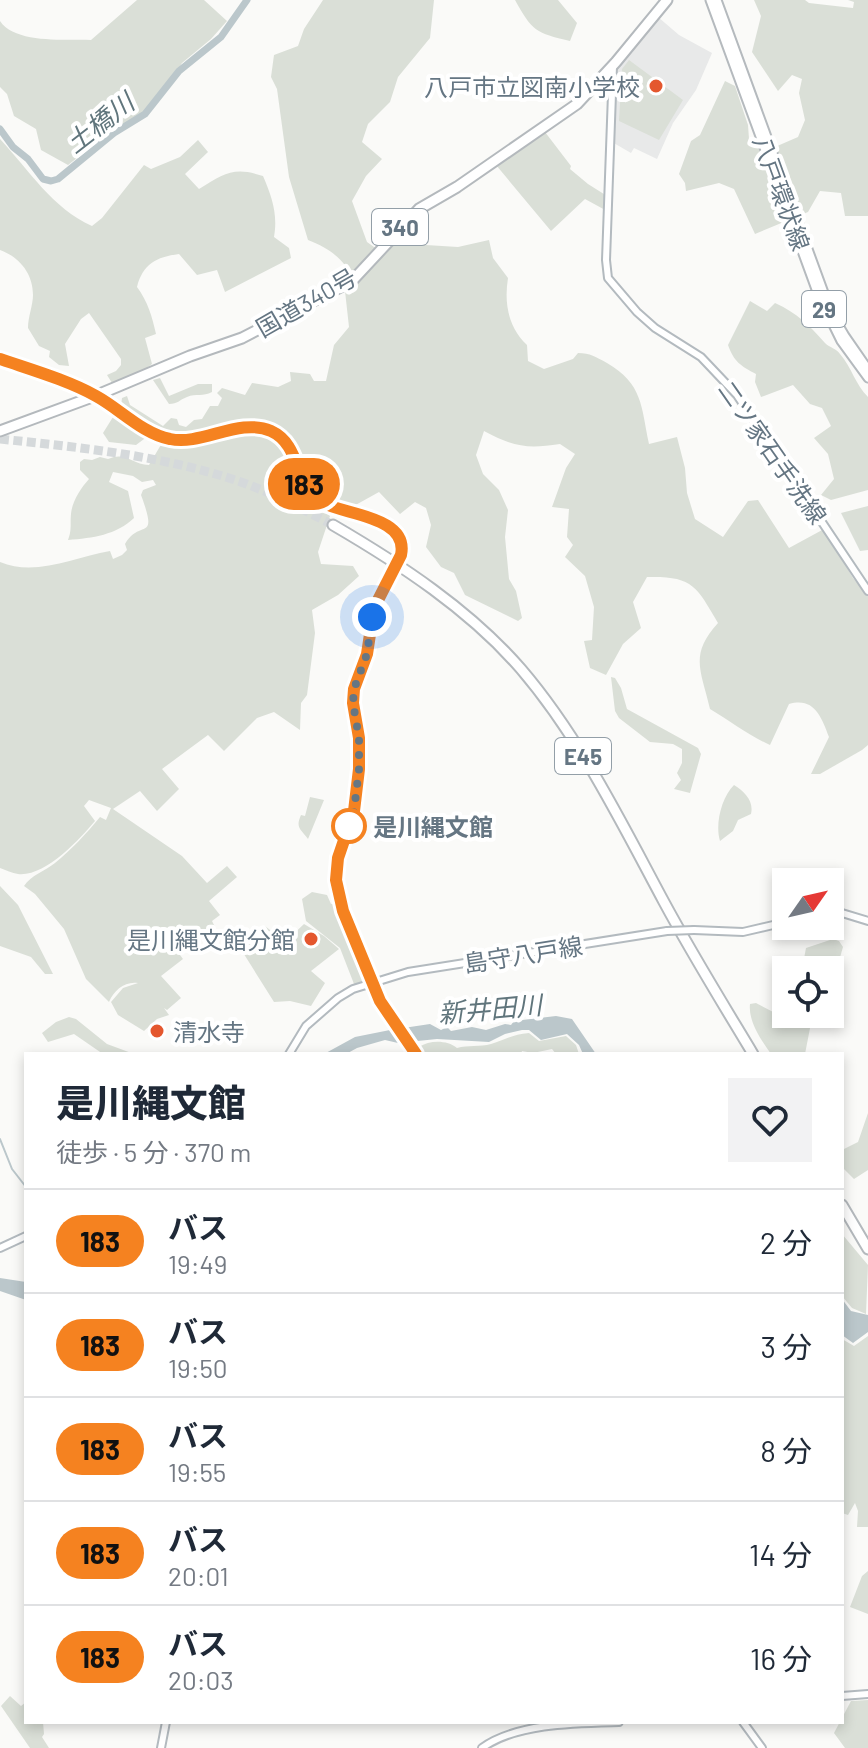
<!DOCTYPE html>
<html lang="ja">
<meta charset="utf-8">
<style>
:root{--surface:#fff;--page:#f2f2f3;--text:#1f2937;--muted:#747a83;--line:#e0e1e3}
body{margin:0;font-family:Barlow,"Noto Sans JP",sans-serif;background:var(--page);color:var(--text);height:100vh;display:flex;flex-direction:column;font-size:30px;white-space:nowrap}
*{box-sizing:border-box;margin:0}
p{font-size:26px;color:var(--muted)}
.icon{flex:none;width:44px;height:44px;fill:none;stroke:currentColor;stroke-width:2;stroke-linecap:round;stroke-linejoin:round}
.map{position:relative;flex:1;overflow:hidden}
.details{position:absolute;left:24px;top:1052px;width:820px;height:672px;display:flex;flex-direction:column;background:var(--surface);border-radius:0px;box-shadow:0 4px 12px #0003}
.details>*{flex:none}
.badge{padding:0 16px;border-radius:26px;font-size:28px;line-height:52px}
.needle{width:52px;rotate:56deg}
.fabs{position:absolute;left:772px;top:868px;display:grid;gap:16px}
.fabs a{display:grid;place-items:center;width:72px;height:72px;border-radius:0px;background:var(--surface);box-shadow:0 4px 12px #0003;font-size:40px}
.you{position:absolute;width:40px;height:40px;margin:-20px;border:6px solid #fff;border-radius:50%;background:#1a73e8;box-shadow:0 0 0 12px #1a73e833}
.map>.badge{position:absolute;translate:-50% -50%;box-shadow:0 0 0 4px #fff}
.round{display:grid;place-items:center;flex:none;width:84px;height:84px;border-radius:0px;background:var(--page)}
.summary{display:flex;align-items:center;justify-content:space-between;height:136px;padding:0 32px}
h1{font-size:38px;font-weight:800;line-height:60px}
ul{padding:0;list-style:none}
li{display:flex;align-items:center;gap:24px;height:104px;padding:0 32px;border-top:2px solid var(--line)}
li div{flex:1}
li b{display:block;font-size:30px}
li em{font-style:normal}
li .badge{min-width:88px;font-weight:700;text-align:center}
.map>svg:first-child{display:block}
.built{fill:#e8e9e9}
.green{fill:#dadfd7}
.water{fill:#bbc7cb}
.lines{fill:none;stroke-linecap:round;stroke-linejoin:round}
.stream{stroke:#bbc7cb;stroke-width:2}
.river{stroke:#bbc7cb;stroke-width:7}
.highway-tunnel{stroke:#d5d9db;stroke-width:9;stroke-dasharray:9 4.5;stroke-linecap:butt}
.secondary-casing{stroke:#b3babf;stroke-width:10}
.primary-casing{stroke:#b5babe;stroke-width:11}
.highway-casing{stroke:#b4b9bd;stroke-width:13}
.secondary{stroke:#fff;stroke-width:6}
.primary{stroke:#fff;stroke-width:7}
.highway{stroke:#fff;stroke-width:9}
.secondary-bridge-casing{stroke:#b3babf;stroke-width:10;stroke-linecap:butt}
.secondary-bridge{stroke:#fff;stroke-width:6}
.line-casing{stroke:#fff;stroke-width:18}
.line{stroke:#f58220;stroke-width:12}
.walk{stroke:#657683;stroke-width:8;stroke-dasharray:0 14.4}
.poi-dot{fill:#e4572e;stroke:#fff;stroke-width:3}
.stop-dot{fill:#fff;stroke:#f58220;stroke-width:4}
.labels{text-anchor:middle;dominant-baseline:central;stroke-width:8;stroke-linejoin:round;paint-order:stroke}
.shield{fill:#fff;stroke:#939fa8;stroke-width:2}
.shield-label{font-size:22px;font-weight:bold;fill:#657683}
.poi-label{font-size:24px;fill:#657683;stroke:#fff;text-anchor:end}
.street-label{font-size:24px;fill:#657683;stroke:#fff}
.stop-label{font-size:24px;font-weight:bold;fill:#657683;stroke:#fff;text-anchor:start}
.water-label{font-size:26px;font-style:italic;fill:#60757c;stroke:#fff}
</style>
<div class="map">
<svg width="868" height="1748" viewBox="0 0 868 1748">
<rect width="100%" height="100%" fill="#fafaf8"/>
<!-- built -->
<path class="built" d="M658,17L679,35L712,53L696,90L673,123L657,159L634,148L631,153L612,142L615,67Z"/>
<!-- green -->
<path class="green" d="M137,0H204L227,21L211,39L182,63L156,103L139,120L95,144L68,165L41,150L36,129L14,116L7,94L0,87V21C15,44 66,39 91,40Z
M323,0H434L430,38L398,77L390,102L368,124L362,142L382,159L366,176L352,201L367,242L381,252L394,243L458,247L489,240L493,258L508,278C504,303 508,327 527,345L528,361L544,369L573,359L578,353C590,353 596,357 607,363C643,384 641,406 649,444L677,437L685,468L687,493L695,519L723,537L748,501L758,500L789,548L824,529L853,578L868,596V745L862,750L820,774H811L829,737C821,716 814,697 789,704L770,745C746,734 732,722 710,709C701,670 689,655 718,623C696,585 692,576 647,577L633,602L641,628L623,644L606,675L590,668L584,641L592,640L594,607L585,576L565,557L573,545L567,537L569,509L552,507L566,468L575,454L560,444C527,449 514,447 484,431L476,455L483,474L499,490L508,510L505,537L509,579L516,591L522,618L518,621L465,595L454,573L441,567L426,547L431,525L426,508L415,502L400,514L379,492L352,507C339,502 322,498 313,488C295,469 302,441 273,427C241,412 202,443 169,435C151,430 136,416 121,406L122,398L127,396L130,405L163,426L171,418L177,419L179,425L186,427L194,420L202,419L210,406H218L222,398L217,393L222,388L245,395L252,383L278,387L291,381L290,372L310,374L314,381H326L334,345L349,327L345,291L356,283C345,261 332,249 308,240L289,177L277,89L271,77L274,55L298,46L304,29Z
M515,0H558L577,23L570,41C536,33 532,31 515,0Z
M754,0H805L809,3L853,8L854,2L848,0H868V216H845L841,193L820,191L808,212L755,234L734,189L719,183L686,191L685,183L679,174L691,141L700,135L725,81L735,86L748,125L749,139L755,145L768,150L798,137L805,120L799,93L802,79L792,75L778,91L752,52L761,16Z
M629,60L683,100L659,140L619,121L622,69Z
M545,132L571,166L570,169L588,184L607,196V211L585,199L551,231L496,165Z
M0,139C28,169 53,209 92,226L102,218L144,165L151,169L180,157L198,140L208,152L185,174L199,189C224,174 233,166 263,176C272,197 278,214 274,237L289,248L291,258L225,292L217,270L197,275L179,254C156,257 143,264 137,287C148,302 152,316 156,334L145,338L152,364L140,373L112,383L107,375L116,371L121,365V359L89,313L81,319L65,344L69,366L59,365L49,357L50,351L39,346L28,328C28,317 33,305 33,295C33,273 19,257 0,250Z
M750,301L767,311L775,303C797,313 809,325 825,343C830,348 836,348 840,354C852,368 855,384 868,397V490L831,500L821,495L834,479L828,454L814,438L831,426L822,408L810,404L793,385L761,397L755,382L756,374C741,366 734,362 728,345Z
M160,378L169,396L198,384H212V392C203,397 196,393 187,397C179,400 178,404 169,404L153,380Z
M112,411L148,434V436L136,445L109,442L103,433L113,417Z
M250,433C294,433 287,475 309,500C314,506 323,511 330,516L318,552L321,564L353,566L359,576L338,595L312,610L315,633L307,695L301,703L300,730L274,712L257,718L224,751L208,735L162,769L179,789L157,811L140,791L113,809L182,856L207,883L227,866L237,877L209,901L220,915L212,921L215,927L180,955L183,959L161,976L181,998L167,1010L164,1008L169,1015L157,1019L144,1031L118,1015L111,1002L123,988L138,983C125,981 114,990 109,1002L86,979L64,929L35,894L24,886C31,875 45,871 55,863C72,849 86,834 100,817L106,820L111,808L89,800L84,806L95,821C79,840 45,877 18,874C12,873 6,870 0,868V562C36,577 74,557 110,551L113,559L122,555L127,550L125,544C140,518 159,544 141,495L143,490L156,485L153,480L142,482L133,476L113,472L109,482L128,491L134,518C116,535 93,538 68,540C72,530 70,524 71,514C72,501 81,488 89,479L80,470V462L84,459L92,460L100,457L108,459C126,451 131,464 149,465L162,443C189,450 222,437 250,433Z
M868,506V550L860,551L841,513Z
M611,677L615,678L621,688L627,709L698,748L701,754L690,793L674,789L681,780L677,773L682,763V749L673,744L650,742L619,718L615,711Z
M734,785C745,792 754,801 751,814L738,820L733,831L720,841C715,825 721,798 734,785Z
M310,797L324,800L308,839C301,829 295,828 301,815L305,816Z
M0,886L18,905L53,974H45L31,957L0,946Z
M312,892L327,895L331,904L336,903L364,976L361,982L354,984L340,948L306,921L302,899Z
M304,924L324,936L339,949L311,971L325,983L311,1006L290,1001L274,1002L242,951L243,947L265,926L285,942Z
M833,939L839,941L843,947L835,975L836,985L830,993V970H799L803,964L806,948Z
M756,1003L779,1015L786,1008V1014H816L811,1023L805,1054H771C761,1040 748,1021 750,1004Z
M69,1017L76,1019L107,1044L134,1054H103L74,1034L48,1042L42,1033L56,1022Z
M529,1033L539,1041L566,1036L576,1045L579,1054H556L552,1049L533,1053L522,1051L521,1054H425L419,1047C430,1040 447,1040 457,1048C468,1045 480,1047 491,1044C505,1040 513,1034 529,1033Z
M868,1113V1170L854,1179L842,1167V1150L858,1142Z
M842,1234L868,1265L866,1314L852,1308L842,1296Z
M868,1336V1527H857L858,1511L855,1503L848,1515L842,1513V1339L854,1346Z
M868,1571V1614L850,1607L862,1576Z
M10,1696L21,1706L26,1702V1722H43L44,1734L42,1737L49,1748H30L1,1706Z
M868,1700V1748H845L834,1733L851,1701Z"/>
<!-- water -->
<path class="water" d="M556,1016L572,1019L596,1054H583L579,1045L567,1034L541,1040L529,1030H522L505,1034L489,1042L437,1039L398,1043L385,1040L357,1048L346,1054H324L355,1037L390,1030L430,1024L441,1030L447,1027L451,1031L472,1027L486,1030L505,1024L511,1025L514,1021Z
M0,1278L26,1282V1300L0,1291Z
M842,1299L851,1311L868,1315V1332L853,1343L842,1335Z"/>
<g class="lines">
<!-- stream -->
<path class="stream" d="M0,1139L12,1169L26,1187"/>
<!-- river -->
<path class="river" d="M0,129L13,147L28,159L43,179L51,181L58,179L114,133L145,114L179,71L221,37L247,0"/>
<!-- highway-tunnel -->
<path class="highway-tunnel" d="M0,439C77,447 157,455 232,479C267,490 300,508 333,525"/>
<!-- secondary casing -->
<g class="secondary-casing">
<path id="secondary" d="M613,66L606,260L608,278L637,312L655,328L701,357L737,395L868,591
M0,359C32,371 66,380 96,396C120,409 143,433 169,439C202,447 238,417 271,431C300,443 293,482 318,499C343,517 396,511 402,548L399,560
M388,581L374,608L367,654L354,689L353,703L359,745L357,786L354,811L338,858L336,880L343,911L380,1001L416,1054
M830,912L842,913L868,921
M694,930L743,932L786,922
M289,1054L306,1026L338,998L353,989L408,972L667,931
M0,1248L26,1236
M842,1696L868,1694
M743,1722L762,1748
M161,1748L166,1722
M482,1748C516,1723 578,1723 619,1722"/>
</g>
<!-- primary casing -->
<g class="primary-casing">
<path id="primary" d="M710,0L817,292L841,341L868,378
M717,0L831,312L845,336L868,369"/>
</g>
<!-- highway casing -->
<g class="highway-casing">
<path id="highway" d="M0,431L95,396L190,356L242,338L352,281L419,209L457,187L577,104L616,62L667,0
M333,525C400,564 470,610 521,669C580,738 621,822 664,902C692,954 723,1004 753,1054
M842,1205L868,1249"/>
</g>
<!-- secondary -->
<use href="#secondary" class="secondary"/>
<!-- primary -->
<use href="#primary" class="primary"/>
<!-- highway -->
<use href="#highway" class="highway"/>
<!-- secondary-bridge casing -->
<g class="secondary-bridge-casing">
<path id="secondary-bridge" d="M388,581L399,560
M667,931L694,930"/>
</g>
<!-- secondary-bridge -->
<use href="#secondary-bridge" class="secondary-bridge"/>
</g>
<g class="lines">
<!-- line casing -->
<g class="line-casing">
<path id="line" d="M0,359C32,370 67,380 96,396C120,409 143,434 170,439C202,446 239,417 271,431C302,445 294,487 323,503C347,515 409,517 401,555L374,608L367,654L354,689L353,703L359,738V769L354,811L338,858L336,880L343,911L380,1001L416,1054"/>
</g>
<!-- line -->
<use href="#line" class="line"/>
<!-- walk -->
<path class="walk" d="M349,826L354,811L359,769V738L353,703L354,689L367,654L372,617"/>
</g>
<!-- markers -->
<g class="poi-dot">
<circle cx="656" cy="86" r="8"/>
<circle cx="311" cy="939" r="8"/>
<circle cx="157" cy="1031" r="8"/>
</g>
<circle class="stop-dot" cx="349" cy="826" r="16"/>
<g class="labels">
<!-- shield labels -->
<g class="shield">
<rect x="372" y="209" width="56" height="36" rx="6"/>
<rect x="802" y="291" width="44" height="36" rx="6"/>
<rect x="555" y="738" width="56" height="36" rx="6"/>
</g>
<g class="shield-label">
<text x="400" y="227">340</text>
<text x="824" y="309">29</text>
<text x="583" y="756">E45</text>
</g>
<!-- poi labels -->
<g class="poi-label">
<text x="640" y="86">八戸市立図南小学校</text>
<text x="295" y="939">是川縄文館分館</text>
<text x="173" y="1031" text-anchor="start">清水寺</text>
</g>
<!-- street labels -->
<g class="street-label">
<text transform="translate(782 193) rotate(70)">八戸環状線</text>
<text transform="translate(306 302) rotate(-30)">国道340号</text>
<text transform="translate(773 452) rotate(55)">二ツ家石手洗線</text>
<text transform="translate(523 954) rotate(-9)">島守八戸線</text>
</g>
<!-- stop labels -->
<g class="stop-label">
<text x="373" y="826">是川縄文館</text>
</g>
<!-- water labels -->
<g class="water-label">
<text transform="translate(99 122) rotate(-38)">土橋川</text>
<text transform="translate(490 1008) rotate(-5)">新井田川</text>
</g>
</g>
</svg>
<div class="fabs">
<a><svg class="needle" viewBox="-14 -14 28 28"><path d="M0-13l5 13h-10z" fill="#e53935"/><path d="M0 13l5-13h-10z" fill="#747a83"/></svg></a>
<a><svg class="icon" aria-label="locate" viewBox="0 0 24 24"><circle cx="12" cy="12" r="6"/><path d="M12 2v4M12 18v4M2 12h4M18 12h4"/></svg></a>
</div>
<div class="you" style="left:372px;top:617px"></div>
<b class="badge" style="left:304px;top:484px;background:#f58220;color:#111">183</b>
<section class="details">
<div class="summary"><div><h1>是川縄文館</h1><p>徒歩 · 5 分 · 370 m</p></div><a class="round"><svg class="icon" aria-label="heart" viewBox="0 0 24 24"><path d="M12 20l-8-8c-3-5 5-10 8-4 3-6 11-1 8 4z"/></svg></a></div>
<ul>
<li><span class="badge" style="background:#f58220;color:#111">183</span><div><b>バス</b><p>19:49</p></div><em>2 分</em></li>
<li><span class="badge" style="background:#f58220;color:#111">183</span><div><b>バス</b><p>19:50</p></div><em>3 分</em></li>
<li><span class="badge" style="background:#f58220;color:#111">183</span><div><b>バス</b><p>19:55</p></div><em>8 分</em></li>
<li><span class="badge" style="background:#f58220;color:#111">183</span><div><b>バス</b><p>20:01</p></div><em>14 分</em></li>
<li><span class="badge" style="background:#f58220;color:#111">183</span><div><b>バス</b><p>20:03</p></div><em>16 分</em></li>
</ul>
</section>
</div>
